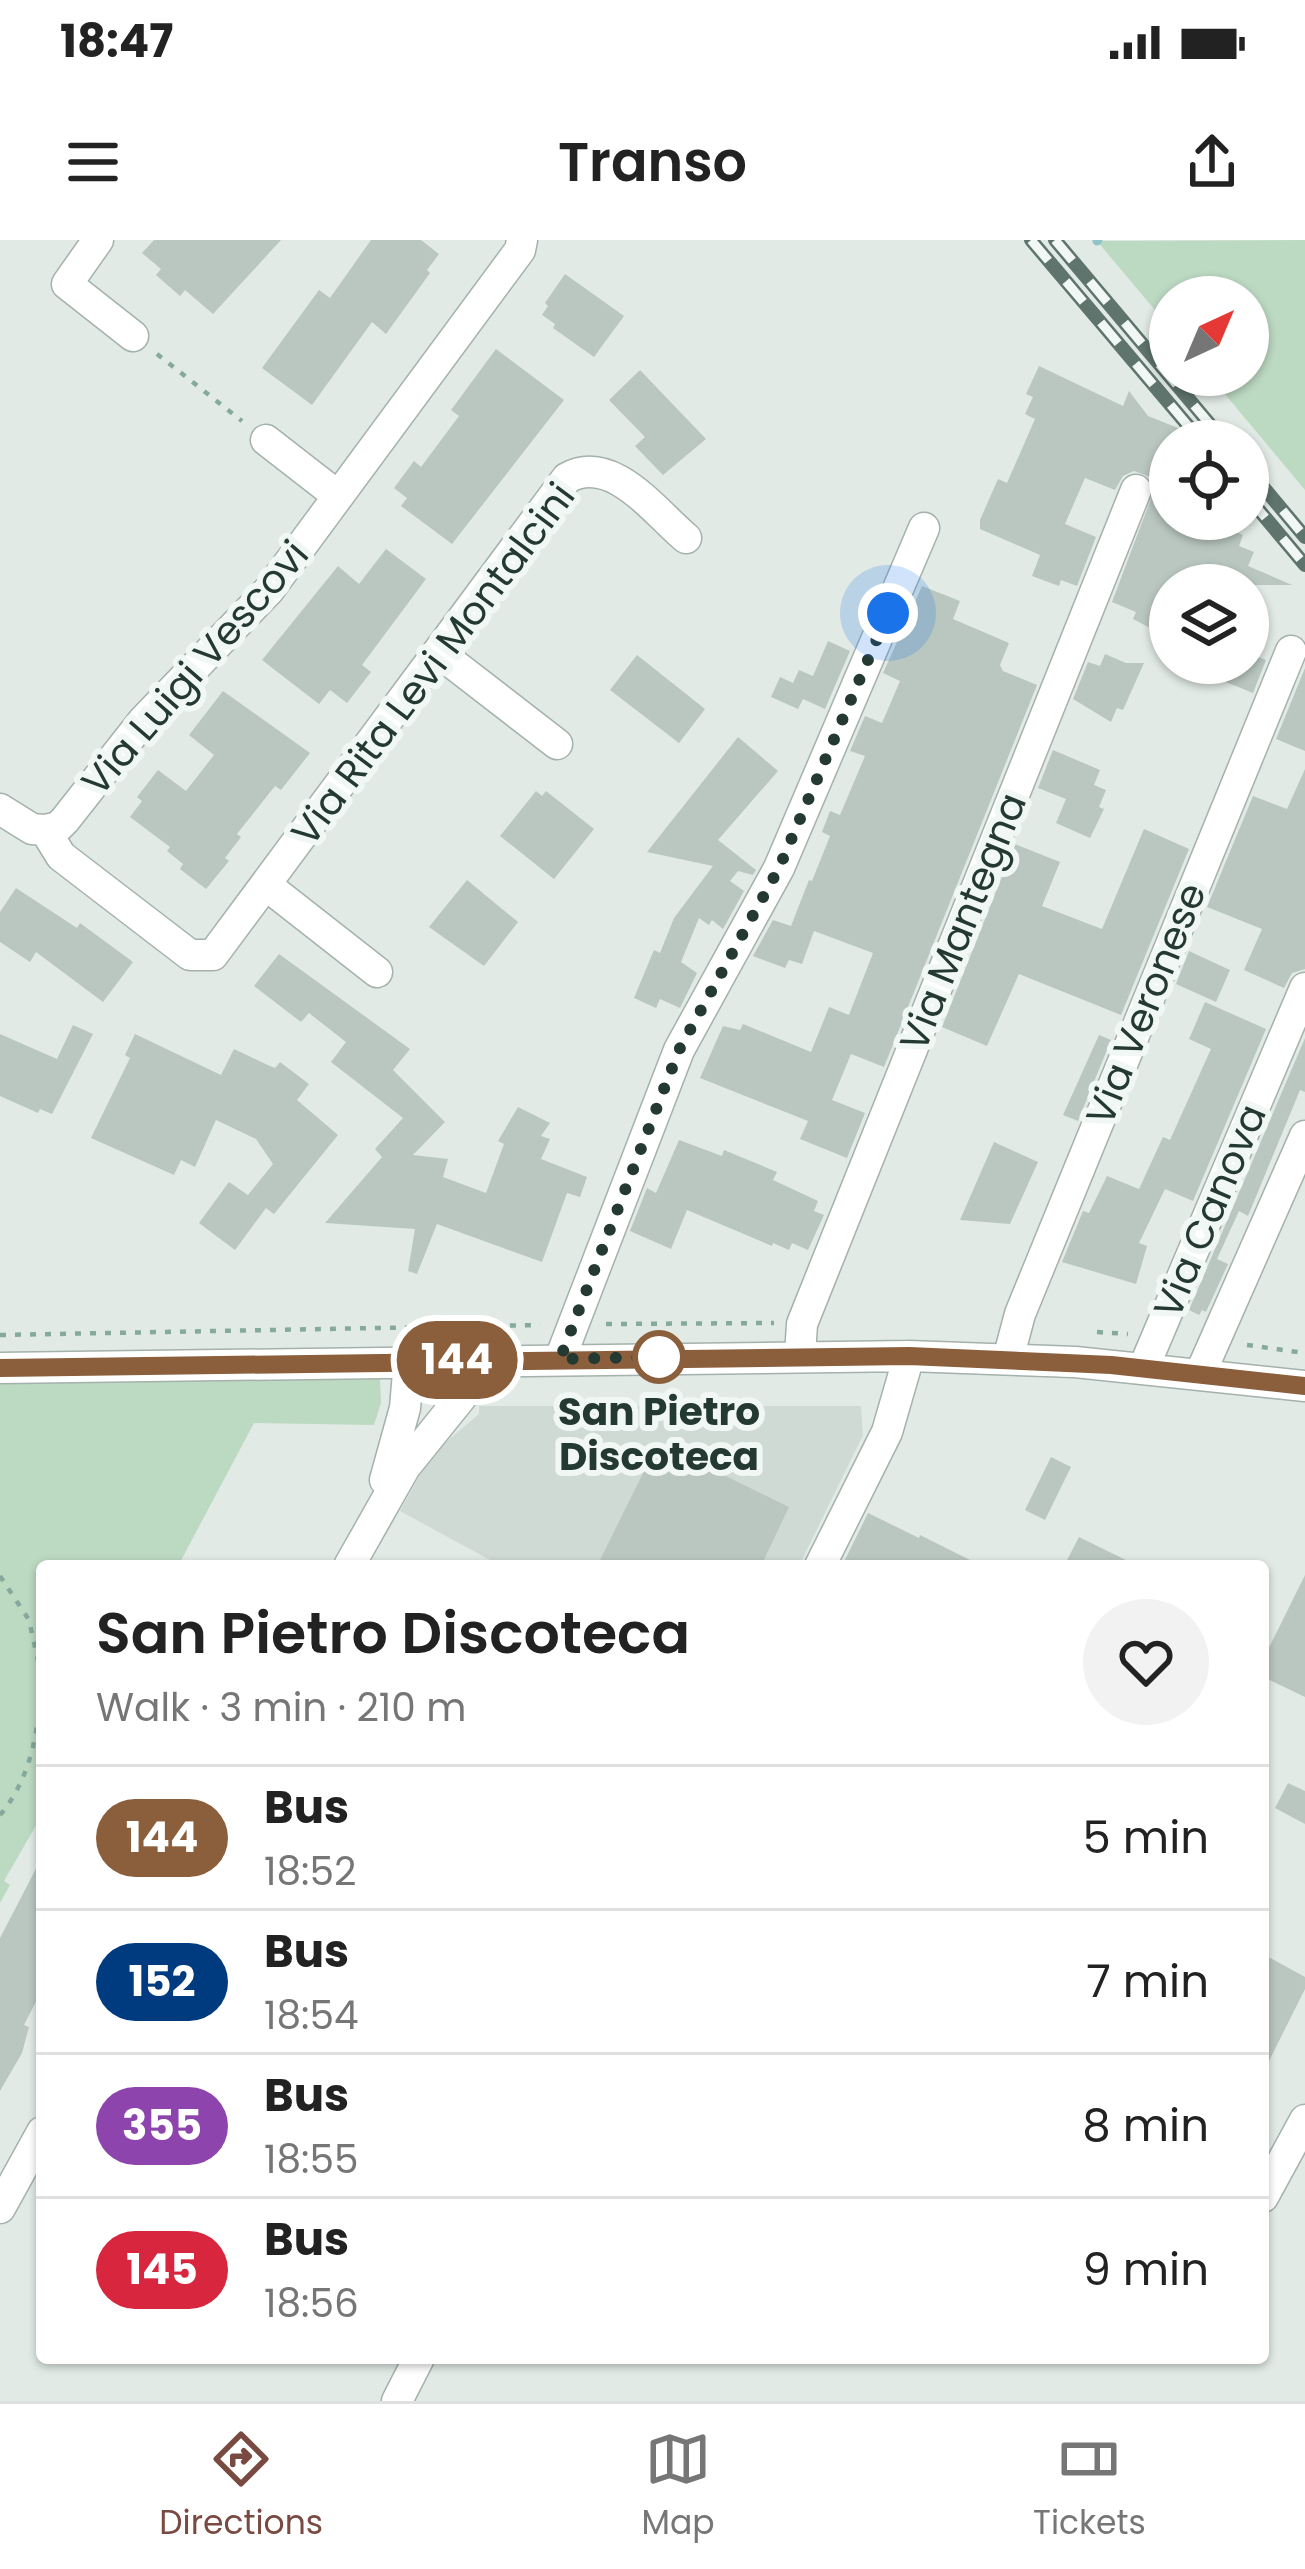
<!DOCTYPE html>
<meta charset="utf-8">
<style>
:root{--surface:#fff;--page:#f2f2f2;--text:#222;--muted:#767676;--line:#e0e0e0;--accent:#794a41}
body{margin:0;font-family:Poppins,sans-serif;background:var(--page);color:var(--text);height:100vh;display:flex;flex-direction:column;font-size:45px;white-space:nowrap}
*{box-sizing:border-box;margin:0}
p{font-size:39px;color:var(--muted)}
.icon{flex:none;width:66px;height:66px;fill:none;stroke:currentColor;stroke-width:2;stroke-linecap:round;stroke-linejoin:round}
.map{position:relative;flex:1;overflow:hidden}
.side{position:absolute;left:36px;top:1320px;width:1233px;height:804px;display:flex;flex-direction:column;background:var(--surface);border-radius:12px;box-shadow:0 3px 9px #0004}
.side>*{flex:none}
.badge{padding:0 24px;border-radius:39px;font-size:42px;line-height:78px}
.needle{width:78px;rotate:44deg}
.tools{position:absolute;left:1149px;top:36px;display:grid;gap:24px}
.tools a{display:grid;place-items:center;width:120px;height:120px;border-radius:50%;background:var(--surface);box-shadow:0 3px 9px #0004;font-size:60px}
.you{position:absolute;width:60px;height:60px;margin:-30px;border:9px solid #fff;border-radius:50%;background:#1a73e8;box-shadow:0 0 0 18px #1a73e833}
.map>.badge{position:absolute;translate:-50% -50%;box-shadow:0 0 0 6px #fff}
.round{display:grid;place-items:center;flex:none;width:126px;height:126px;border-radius:63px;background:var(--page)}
.overview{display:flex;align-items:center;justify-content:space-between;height:204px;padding:0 60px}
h1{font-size:57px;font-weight:600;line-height:90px}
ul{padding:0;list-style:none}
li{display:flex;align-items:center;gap:36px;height:144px;padding:0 60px;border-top:3px solid var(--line)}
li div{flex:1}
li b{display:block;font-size:45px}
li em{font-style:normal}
li .badge{min-width:132px;font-weight:700;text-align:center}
.status{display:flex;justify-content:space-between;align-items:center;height:84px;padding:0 60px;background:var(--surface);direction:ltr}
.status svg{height:33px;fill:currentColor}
header{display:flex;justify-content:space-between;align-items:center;height:156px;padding:0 60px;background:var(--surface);font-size:54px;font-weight:600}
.menu{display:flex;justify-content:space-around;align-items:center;height:168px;border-top:3px solid var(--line);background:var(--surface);font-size:33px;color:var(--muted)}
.menu a{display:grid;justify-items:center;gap:6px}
.menu .current{color:var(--accent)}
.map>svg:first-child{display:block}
.built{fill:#d0dad4}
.green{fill:#bcd9c2}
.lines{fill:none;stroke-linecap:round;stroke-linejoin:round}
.stream{stroke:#8fc4c9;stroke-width:9}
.building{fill:#bac7c1}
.minor-casing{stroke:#a4b1ac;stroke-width:33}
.path{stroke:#85aa9c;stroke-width:4.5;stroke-dasharray:6 9;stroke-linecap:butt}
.minor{stroke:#fff;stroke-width:30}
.rail-casing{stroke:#5e746d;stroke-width:14}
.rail{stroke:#f1f7f4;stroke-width:9;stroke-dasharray:27;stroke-linecap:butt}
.line-casing{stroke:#fff;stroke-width:27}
.line{stroke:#8b5e3c;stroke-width:18}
.walk{stroke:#233932;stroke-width:12;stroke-dasharray:0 21.6}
.stop-dot{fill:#fff;stroke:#8b5e3c;stroke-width:6}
.labels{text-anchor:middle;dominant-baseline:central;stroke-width:12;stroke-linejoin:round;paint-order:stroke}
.street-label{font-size:39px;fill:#233932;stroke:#f1f7f4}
.stop-label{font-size:39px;font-weight:bold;fill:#233932;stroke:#f1f7f4}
</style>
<div class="status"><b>18:47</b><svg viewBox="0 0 49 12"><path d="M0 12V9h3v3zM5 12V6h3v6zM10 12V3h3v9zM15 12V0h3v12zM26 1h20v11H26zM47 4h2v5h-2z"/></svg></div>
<header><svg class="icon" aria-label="menu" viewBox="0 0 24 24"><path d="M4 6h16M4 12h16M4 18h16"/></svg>Transo<svg class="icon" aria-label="share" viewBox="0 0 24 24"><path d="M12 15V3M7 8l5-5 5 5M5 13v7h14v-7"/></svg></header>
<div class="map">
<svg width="1305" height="2161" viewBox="0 0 1305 2161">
<rect width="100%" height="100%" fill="#e1eae5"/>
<!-- built -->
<path class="built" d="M479,1166H861L863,1195L799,1326H501L400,1271L431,1215L479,1174Z"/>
<!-- green -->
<path class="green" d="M1305,0V250L1209,135H1248V57H1170V88L1097,1Z
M380,1139L381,1163L374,1185L254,1183L178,1326H42V1575L4,1641L10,1645L0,1663V1143Z"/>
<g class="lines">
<!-- stream -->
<path class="stream" d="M1097,1L1098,0"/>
</g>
<!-- building -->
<path class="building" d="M154,0H281L213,74L185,50L180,56L156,35L161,29L142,13Z
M371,0H421L439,14L427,30L430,33L386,94L372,82L312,165L262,128L319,50L330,58Z
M565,34L624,76L594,117L553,88L555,84L542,75L548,66L545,63Z
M496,109L564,160L452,304L401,266L407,258L394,248L414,221L421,227L459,176L451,170Z
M1039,126L1123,166L1129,151L1148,176L1208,200L1168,201L1170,279H1222L1219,285L1243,295L1239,306L1254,312L1248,326L1292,345H1170L1164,375L1156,391L1133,379L1136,372L1112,362L1155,248L1150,237L1134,231L1123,236L1115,250L1085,238L1065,284L1096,297L1077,346L1061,340L1059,346L1032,336L1040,315L980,289V280L998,239L1007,243L1035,179L1025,174L1033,157L1026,154Z
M640,130L706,199L663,235L635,206L645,197L609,160Z
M386,309L426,339L362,425L371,432L347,463L330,450L319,464L262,420L338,326L359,344Z
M922,346L960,361L953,379L1009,403L1000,425L1003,431L1037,445L884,827L851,814L832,860L865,873L847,918L800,899L808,881L700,838L723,786L740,790L743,784L811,812L829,767L849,775L873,713L814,691L802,724L789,720L785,728L753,716L773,680L791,686L809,640L812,641L830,596L822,592L830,571L840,575L865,516L850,511L865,476L882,483L900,441L883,433Z
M828,401L850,411L825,469L803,459L798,469L771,457L780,437L793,443L799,430L813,436Z
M1248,413L1266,420L1253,453L1181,424L1248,423Z
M1105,414L1126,423H1144L1123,470L1117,468L1111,482L1073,459L1088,422L1100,426Z
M637,415L705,469L679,503L610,450Z
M1305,428V511L1276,499Z
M223,451L310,513L281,550L275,546L237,594L241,597L225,618L229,621L206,649L180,629L183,624L167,611L170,607L130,577L142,561L137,557L158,530L186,551L214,515L189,495Z
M738,497L778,531L718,600L756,630L753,635L738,631L730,641L744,651L723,689L712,680L709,685L699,678L681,722L697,733L680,768L660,759L656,768L634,758L654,710L660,713L674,678L713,626L647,612Z
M1053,510L1100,530L1094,545L1106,550L1099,567L1104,569L1090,598L1056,583L1066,559L1038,548Z
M1305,529V729L1292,733L1284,748L1244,730L1262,689L1207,667L1253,556L1287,569Z
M536,551L542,556L546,551L594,589L554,639L500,596Z
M1144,589L1189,609L1121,775L1019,734L987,806L942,787L1015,604L1060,622L1042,666L1102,689Z
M467,640L518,682L484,726L429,687Z
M16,648L77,688L80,683L133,722L103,762L36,712L30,722L0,702V672Z
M1189,711L1230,730L1216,762L1176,744Z
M279,714L410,809L393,830L445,882L413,915L448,919L443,937L486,953L504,904L498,901L518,867L550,883L541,896L550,899L541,919L587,937L580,957L567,953L542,1022L437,984L417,1034L408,1031L415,989L325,983L382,917L375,909L403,878L331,822L346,802L309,773L301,782L254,746Z
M1205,762L1266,789L1193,961L1165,949L1139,1003L1147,1006L1136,1044L1062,1022L1083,971L1089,973L1107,936L1139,949L1163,897L1170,900L1211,809L1189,799Z
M73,785L93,794L52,874L40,869L38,873L0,856V794L57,819Z
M135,794L221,835L234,809L270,826L275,828L280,822L309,844L297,860L338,895L274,974L266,968L235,1010L199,983L229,942L248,955L273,924L256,899L216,880L195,927L181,920L174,935L91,898L130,818L125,815Z
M1099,795L1111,800L1078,881L1063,875Z
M1305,798V852L1300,850L1248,976L1239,971L1217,1019L1228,1024L1206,1072L1202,1070L1199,1075L1189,1070Z
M679,900L722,916L724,910L777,932L773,940L818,961L814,971L824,975L808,1010L792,1003L789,1010L773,1003L772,1006L687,970L671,1009L630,991L647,948L656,953Z
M994,902L1038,922L1010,984L960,980Z
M658,1203L789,1267L761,1326H597Z
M1051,1217L1071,1227L1045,1280L1025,1270Z
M868,1273L919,1298L920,1295L982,1326H842Z
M1079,1297L1138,1326H1064Z
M1305,1335V1457L1263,1437V1420Z
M1288,1543L1305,1551V1584L1275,1568Z
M42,1617V1750L24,1785L29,1787L22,1813L0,1851V1698Z
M1263,1714L1305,1737V1749L1263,1833Z"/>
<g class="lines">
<!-- minor casing -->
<g class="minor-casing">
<path id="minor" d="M98,0L67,44L133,96
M266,200L338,256
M438,412L557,504
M0,569L32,589L45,590L61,616L190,715H213L567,238C612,213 654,271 686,298
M45,590L58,587L65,580L143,481L269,350L520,10L522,0
M266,645L377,732
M800,1115L802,1084L1136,250
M560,1119L679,810L779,628L924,288
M1008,1119L1020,1074L1291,411
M1144,1127L1305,748
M0,1128L909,1116L1075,1122L1305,1146
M1201,1132L1305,896
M385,1240L405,1168L409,1121
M349,1326L405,1227L492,1119
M820,1326L887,1192L909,1116
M1263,1957L1305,1880
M0,1968L42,1892
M397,2161L419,2118"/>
</g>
<!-- path -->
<path class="path" d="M157,114L242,181
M606,1084L774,1083
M1097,1092L1128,1094
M0,1095L540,1085
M1247,1105L1305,1113
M0,1336L29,1380L42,1439
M0,1575C32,1537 38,1490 42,1442"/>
<!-- minor -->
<use href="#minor" class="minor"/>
<!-- rail casing -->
<g class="rail-casing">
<path id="rail" d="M1031,0L1201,201
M1055,0L1224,201
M1248,229L1305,297
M1248,257L1305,325"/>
</g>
<!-- rail -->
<use href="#rail" class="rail"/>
</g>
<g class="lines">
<!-- line casing -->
<g class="line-casing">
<path id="line" d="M0,1128L909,1116L1111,1125L1305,1146"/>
</g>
<!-- line -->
<use href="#line" class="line"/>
<!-- walk -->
<path class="walk" d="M659,1117L560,1119L679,810L779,628L888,373"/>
</g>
<!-- markers -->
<circle class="stop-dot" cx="659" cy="1117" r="24"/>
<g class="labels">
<!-- street labels -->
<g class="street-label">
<text transform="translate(433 424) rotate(-53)">Via Rita Levi Montalcini</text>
<text transform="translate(195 428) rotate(-49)">Via Luigi Vescovi</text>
<text transform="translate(963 682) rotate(-68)">Via Mantegna</text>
<text transform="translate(1146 764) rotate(-68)">Via Veronese</text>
<text transform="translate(1210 971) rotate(-67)">Via Canova</text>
</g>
<!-- stop labels -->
<g class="stop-label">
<text x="659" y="1171">San Pietro<tspan x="659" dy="45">Discoteca</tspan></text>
</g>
</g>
</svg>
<div class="tools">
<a><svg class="needle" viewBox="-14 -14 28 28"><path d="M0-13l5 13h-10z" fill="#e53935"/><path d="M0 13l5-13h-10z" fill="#767676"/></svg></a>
<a><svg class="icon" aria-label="locate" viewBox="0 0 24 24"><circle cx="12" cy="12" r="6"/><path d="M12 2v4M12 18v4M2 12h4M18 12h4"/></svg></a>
<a><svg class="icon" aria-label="layers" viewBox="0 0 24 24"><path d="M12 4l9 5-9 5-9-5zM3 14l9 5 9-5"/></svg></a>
</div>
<div class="you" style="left:888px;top:373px"></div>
<b class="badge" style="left:457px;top:1120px;background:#8b5e3c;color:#fff">144</b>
<section class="side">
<div class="overview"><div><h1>San Pietro Discoteca</h1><p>Walk · 3 min · 210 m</p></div><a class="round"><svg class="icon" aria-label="heart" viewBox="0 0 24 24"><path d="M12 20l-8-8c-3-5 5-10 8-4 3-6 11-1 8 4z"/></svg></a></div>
<ul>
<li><span class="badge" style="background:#8b5e3c;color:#fff">144</span><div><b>Bus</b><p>18:52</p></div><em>5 min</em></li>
<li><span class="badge" style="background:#003b80;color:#fff">152</span><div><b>Bus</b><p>18:54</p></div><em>7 min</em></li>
<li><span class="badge" style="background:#8e44ad;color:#fff">355</span><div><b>Bus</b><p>18:55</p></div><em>8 min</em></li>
<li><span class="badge" style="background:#d7263d;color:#fff">145</span><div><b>Bus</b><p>18:56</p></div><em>9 min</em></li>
</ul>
</section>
</div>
<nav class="menu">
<a class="current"><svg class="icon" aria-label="directions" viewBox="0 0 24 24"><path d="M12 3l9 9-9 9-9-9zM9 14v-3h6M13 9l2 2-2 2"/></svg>Directions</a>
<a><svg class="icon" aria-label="map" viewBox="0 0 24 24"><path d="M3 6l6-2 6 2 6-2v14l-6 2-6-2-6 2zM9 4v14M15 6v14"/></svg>Map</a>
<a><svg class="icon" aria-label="tickets" viewBox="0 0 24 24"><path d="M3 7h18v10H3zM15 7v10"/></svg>Tickets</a>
</nav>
